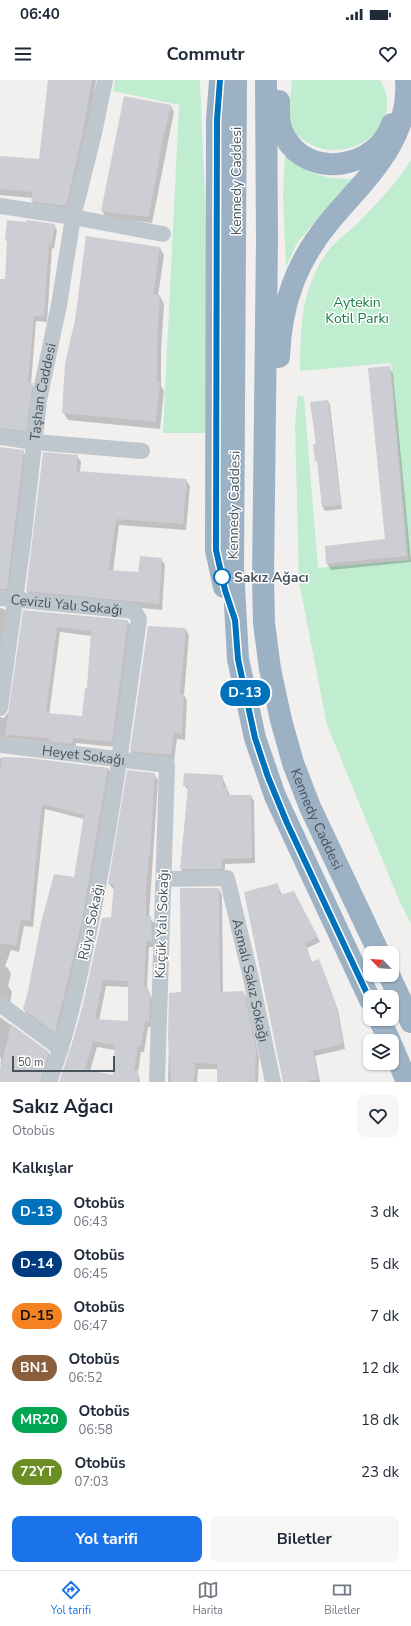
<!DOCTYPE html>
<html lang="tr">
<meta charset="utf-8">
<style>
:root{--surface:#fff;--page:#f6f6f7;--text:#1f2937;--muted:#747a83;--line:#e0e1e3;--accent:#1a73e8}
body{margin:0;font-family:"Nunito Sans",sans-serif;background:var(--page);color:var(--text);height:100vh;display:flex;flex-direction:column;font-size:15px;white-space:nowrap}
*{box-sizing:border-box;margin:0}
p{font-size:13px;color:var(--muted)}
.icon{flex:none;width:22px;height:22px;fill:none;stroke:currentColor;stroke-width:2;stroke-linecap:round;stroke-linejoin:round}
.map{position:relative;height:1002px;overflow:hidden}
.side{display:flex;flex-direction:column;background:var(--surface);flex:1}
.side>*{flex:none}
.badge{padding:0 8px;border-radius:13px;font-size:14px;line-height:26px}
.needle{width:26px;rotate:295deg}
.fabs{position:absolute;left:363px;top:866px;display:grid;gap:8px}
.fabs a{display:grid;place-items:center;width:36px;height:36px;border-radius:8px;background:var(--surface);box-shadow:0 1px 3px #0004;font-size:20px}
.scale{position:absolute;left:12px;bottom:10px;width:103px;box-sizing:border-box;padding-left:4px;border:2px solid #48535c;border-top:0;font-size:11px;line-height:14px;white-space:nowrap;color:#48535c;-webkit-text-stroke:3px #fff;paint-order:stroke}
.map>.badge{position:absolute;translate:-50% -50%;box-shadow:0 0 0 2px #fff}
h2{padding:0 12px;font-size:15px;line-height:36px}
.round{display:grid;place-items:center;flex:none;width:42px;height:42px;border-radius:8px;background:var(--page)}
.head{display:flex;align-items:center;justify-content:space-between;height:68px;padding:0 12px}
h1{font-size:19px;font-weight:700;line-height:30px}
.cta{display:flex;gap:8px;margin-top:auto;padding:8px 12px}
.cta a{flex:1;height:46px;border-radius:8px;background:var(--accent);color:#fff;font-size:16px;font-weight:700;line-height:46px;text-align:center}
.cta a+a{background:var(--page);color:var(--text)}
ul{padding:0;list-style:none}
li{display:flex;align-items:center;gap:12px;height:52px;padding:0 12px}
li div{flex:1}
li b{display:block;font-size:15px}
li em{font-style:normal}
li .badge{min-width:44px;font-weight:700;text-align:center}
.status{display:flex;justify-content:space-between;align-items:center;height:28px;padding:0 20px;background:var(--surface);direction:ltr}
.status svg{height:11px;fill:currentColor}
header{display:flex;justify-content:space-between;align-items:center;height:52px;padding:0 12px;background:var(--surface);font-size:18px;font-weight:700}
.tab-bar{display:flex;justify-content:space-around;align-items:center;height:56px;border-top:1px solid var(--line);background:var(--surface);font-size:11px;color:var(--muted)}
.tab-bar a{display:grid;justify-items:center;gap:2px}
.tab-bar .current{color:var(--accent)}
.map>svg:first-child{display:block}
.green{fill:#c0edd0}
.shadow{fill:#0003;fill-rule:evenodd}
.building{fill:#ccced3;fill-rule:evenodd}
.lines{fill:none;stroke-linecap:round;stroke-linejoin:round}
.minor{stroke:#bec7cd;stroke-width:16}
.trunk{stroke:#9cb1c4;stroke-width:22}
.line-casing{stroke:#fff;stroke-width:9}
.line{stroke:#0072bc;stroke-width:6}
.stop-dot{fill:#fff;stroke:#0072bc;stroke-width:2}
.labels{text-anchor:middle;dominant-baseline:central;stroke-width:3;stroke-linejoin:round;paint-order:stroke}
.street-label{font-size:14px;fill:#48535c;stroke:#fff}
.park-label{font-size:14px;fill:#1b7a48;stroke:#fff}
.stop-label{font-size:14px;font-weight:bold;fill:#48535c;stroke:#fff;text-anchor:start}
</style>
<div class="status"><b>06:40</b><svg viewBox="0 0 49 12"><path d="M0 12V9h3v3zM5 12V6h3v6zM10 12V3h3v9zM15 12V0h3v12zM26 1h20v11H26zM47 4h2v5h-2z"/></svg></div>
<header><svg class="icon" aria-label="menu" viewBox="0 0 24 24"><path d="M4 6h16M4 12h16M4 18h16"/></svg>Commutr<svg class="icon" aria-label="heart" viewBox="0 0 24 24"><path d="M12 20l-8-8c-3-5 5-10 8-4 3-6 11-1 8 4z"/></svg></header>
<div class="map">
<svg width="411" height="1002" viewBox="0 0 411 1002">
<rect width="100%" height="100%" fill="#f2efef"/>
<!-- green -->
<path class="green" d="M115,0H200L207,168L205,353H163L179,25L113,11Z
M292,0H380C408,46 349,87 308,63C300,59 293,52 291,43C288,30 291,13 292,0Z
M285,74C309,98 330,99 362,99L310,147L296,165L286,187L283,116Z
M411,80V844L399,820L327,645L299,502L295,343L298,315L304,317L318,488L409,480L391,283L300,291C301,245 300,212 327,172C335,161 349,152 358,143C377,123 397,103 411,80Z"/>
<!-- shadow -->
<path class="shadow" d="M49,0H96L91,35L69,132L36,127L32,121L33,118L0,115V77L40,80Z
M125,18L171,26L174,32L152,143L106,137L102,131Z
M54,145L57,150L54,169L52,168L47,242L36,241L31,304L35,309L29,356L0,353V214L6,200L8,164L6,160Z
M160,168L164,175L158,216H160L164,224L161,271V306L164,311L160,349L68,340L63,332Z
M389,287L393,294L411,482L331,490L327,484L386,460Z
M328,321L330,325L342,429L325,431L322,426L319,385L316,380L317,365Z
M0,368L23,371L26,376L10,514L0,515Z
M77,376L81,382L80,392L186,400L190,406L186,450L119,445L113,491L139,493L161,479L165,485L162,530L30,517L27,511Z
M0,528L4,529L7,534L0,583Z
M24,531L128,542L132,547L115,667L76,663L75,669L53,667L51,663L0,657V637L4,638L10,630ZM60,552L92,556L88,609L83,637L49,635Z
M186,549L189,556L184,615L187,621L185,660L177,659L174,681L135,677L131,671Z
M0,678L108,688L111,694L84,852L58,958L27,935L24,929L75,799L84,739L45,729L33,847L24,846L19,872L11,870L5,886L8,888L11,894L8,906L12,912L10,923L0,921Z
M154,694L158,700L149,837L154,843L155,867H149L147,907L153,921L152,947H148L144,972H141L138,993L140,1002H146H60L112,838L114,810L109,804ZM106,906L129,907V942L99,941ZM97,967L115,970L113,997L90,991Z
M222,696L230,716H251L254,721L255,783L225,784V793L184,794L181,789L189,711L184,705Z
M277,804L282,815L297,818L320,862L307,868L312,883L321,886L338,930L345,969L315,976L320,1002H284Z
M219,809L222,815L223,913L243,912L247,918L259,977L258,1002H218V989H198L197,1002H168L170,914L182,913Z
M0,937L49,973L52,979L44,1002H0L1,978L0,977Z"/>
<!-- building -->
<path class="building" d="M48,0H92L83,51L66,126L31,121L33,112L0,109V76L39,79Z
M124,16L171,25L161,68L149,137L101,131Z
M7,140L26,142L27,140L55,144L52,164L49,163L44,237L34,236L28,303H33L26,351L0,348V199H5L7,161L5,160Z
M86,156L160,167L153,215H160L157,263V302L160,303L156,342L62,333L65,283L75,240Z
M390,286L407,476L326,484L325,466L385,459L368,288Z
M328,320L341,425L322,427L317,380L315,381L313,364H316L310,322Z
M0,367L24,370L7,509H0Z
M43,372L78,375L76,391L187,399L183,444L116,439L109,490L138,492L140,476L162,478L159,524L26,511Z
M23,530L128,540L112,662L73,658L72,664L49,661V658L5,655ZM57,547L91,551L87,608H85L82,636L46,633Z
M148,546L186,548L180,614H184L182,654L174,653L171,675L130,671Z
M2,677L30,678L108,688L81,845L55,953L23,929L28,911L41,843L54,794L74,797L84,735L42,724L30,841L21,840L16,866L0,863V691Z
M127,690L155,693L150,776H149L146,807V836H151L152,861H146L144,907L148,906V914H150L149,942H145L141,966H138L134,990H138V1002H59L70,970L82,928L102,838L111,837L114,804H108ZM103,900L128,901V941L95,939ZM93,961L115,965L113,995L85,989Z
M184,693L223,695V707H227V715H251L252,778L222,779V789H180L188,706H183Z
M278,803L280,815L294,811L318,857L305,863L311,882L319,879L328,902L336,925L343,964L313,971L318,999L305,1002H283L244,812Z
M180,808H219L220,912L244,911L256,970L255,1002H217V984L195,983L194,1002H171L168,957L169,913L181,912Z
M11,944L49,972L40,1002H0V991Z"/>
<g class="lines">
<!-- minor -->
<g class="minor">
<path d="M0,126L73,137L163,154"/>
<path d="M0,357L34,362L142,371"/>
<path id="s1" d="M0,518L134,531L139,539C125,642 111,745 90,847C79,899 68,952 49,1002"/>
<path id="s2" d="M0,628L23,462L39,320L59,225L73,137L94,53L105,0"/>
<path id="s3" d="M0,665L167,685L157,1002"/>
<path id="s4" d="M164,799L227,798L251,898L273,1002"/>
<path d="M0,924L61,969"/>
</g>
<!-- trunk -->
<g class="trunk">
<path d="M220,0L217,40L216,470L224,507"/>
<path d="M236,0L233,488L238,579L255,658L275,716L370,920"/>
<path id="s5" d="M266,0L267,160L263,498L264,543L270,589L281,640L293,683L310,727L379,873"/>
<path d="M279,21C279,33 278,46 285,57C308,100 377,89 392,44"/>
<path d="M279,277C281,224 296,182 330,141C363,101 411,61 406,0"/>
<path d="M389,895L411,942"/>
<path d="M379,939L390,961"/>
<path d="M392,966L407,1002"/>
</g>
</g>
<g class="lines">
<!-- line casing -->
<g class="line-casing">
<path id="line" d="M220,0L217,40L216,470L225,510L235,540L238,579L255,658L268,697L287,743L370,920"/>
</g>
<!-- line -->
<use href="#line" class="line"/>
</g>
<!-- markers -->
<circle class="stop-dot" cx="222" cy="497" r="8"/>
<g class="labels">
<!-- street labels -->
<g class="street-label">
<text transform="translate(236 101) rotate(-90)">Kennedy Caddesi</text>
<text stroke="none"><textPath href="#s2" startOffset="319">Taşhan Caddesi</textPath></text>
<text transform="translate(234 425) rotate(-89)">Kennedy Caddesi</text>
<text stroke="none"><textPath href="#s1" startOffset="67">Cevizli Yalı Sokağı</textPath></text>
<text stroke="none"><textPath href="#s3" startOffset="84">Heyet Sokağı</textPath></text>
<text stroke="none"><textPath href="#s5" startOffset="747">Kennedy Caddesi</textPath></text>
<text transform="translate(91 842) rotate(-78)">Rüya Sokağı</text>
<text transform="translate(162 844) rotate(-88)">Küçük Yalı Sokağı</text>
<text stroke="none"><textPath href="#s4" startOffset="168">Asmalı Sakız Sokağı</textPath></text>
</g>
<!-- park labels -->
<g class="park-label">
<text x="357" y="222">Aytekin<tspan x="357" dy="16">Kotil Parkı</tspan></text>
</g>
<!-- stop labels -->
<g class="stop-label">
<text x="234" y="497">Sakız Ağacı</text>
</g>
</g>
</svg>
<div class="fabs">
<a><svg class="needle" viewBox="-14 -14 28 28"><path d="M0-13l5 13h-10z" fill="#e53935"/><path d="M0 13l5-13h-10z" fill="#747a83"/></svg></a>
<a><svg class="icon" aria-label="locate" viewBox="0 0 24 24"><circle cx="12" cy="12" r="6"/><path d="M12 2v4M12 18v4M2 12h4M18 12h4"/></svg></a>
<a><svg class="icon" aria-label="layers" viewBox="0 0 24 24"><path d="M12 4l9 5-9 5-9-5zM3 14l9 5 9-5"/></svg></a>
</div>
<div class="scale">50 m</div>
<b class="badge" style="left:245px;top:613px;background:#0072bc;color:#fff">D-13</b>
</div>
<section class="side">
<div class="head"><div><h1>Sakız Ağacı</h1><p>Otobüs</p></div><a class="round"><svg class="icon" aria-label="heart" viewBox="0 0 24 24"><path d="M12 20l-8-8c-3-5 5-10 8-4 3-6 11-1 8 4z"/></svg></a></div>
<h2>Kalkışlar</h2>
<ul>
<li><span class="badge" style="background:#0072bc;color:#fff">D-13</span><div><b>Otobüs</b><p>06:43</p></div><em>3 dk</em></li>
<li><span class="badge" style="background:#003b80;color:#fff">D-14</span><div><b>Otobüs</b><p>06:45</p></div><em>5 dk</em></li>
<li><span class="badge" style="background:#f58220;color:#111">D-15</span><div><b>Otobüs</b><p>06:47</p></div><em>7 dk</em></li>
<li><span class="badge" style="background:#8b5e3c;color:#fff">BN1</span><div><b>Otobüs</b><p>06:52</p></div><em>12 dk</em></li>
<li><span class="badge" style="background:#00a651;color:#fff">MR20</span><div><b>Otobüs</b><p>06:58</p></div><em>18 dk</em></li>
<li><span class="badge" style="background:#6b8e23;color:#fff">72YT</span><div><b>Otobüs</b><p>07:03</p></div><em>23 dk</em></li>
</ul>
<div class="cta"><a>Yol tarifi</a><a>Biletler</a></div>
</section>
<nav class="tab-bar">
<a class="current"><svg class="icon" aria-label="directions" viewBox="0 0 24 24"><path d="M12 3l9 9-9 9-9-9zM9 14v-3h6M13 9l2 2-2 2"/></svg>Yol tarifi</a>
<a><svg class="icon" aria-label="map" viewBox="0 0 24 24"><path d="M3 6l6-2 6 2 6-2v14l-6 2-6-2-6 2zM9 4v14M15 6v14"/></svg>Harita</a>
<a><svg class="icon" aria-label="tickets" viewBox="0 0 24 24"><path d="M3 7h18v10H3zM15 7v10"/></svg>Biletler</a>
</nav>
